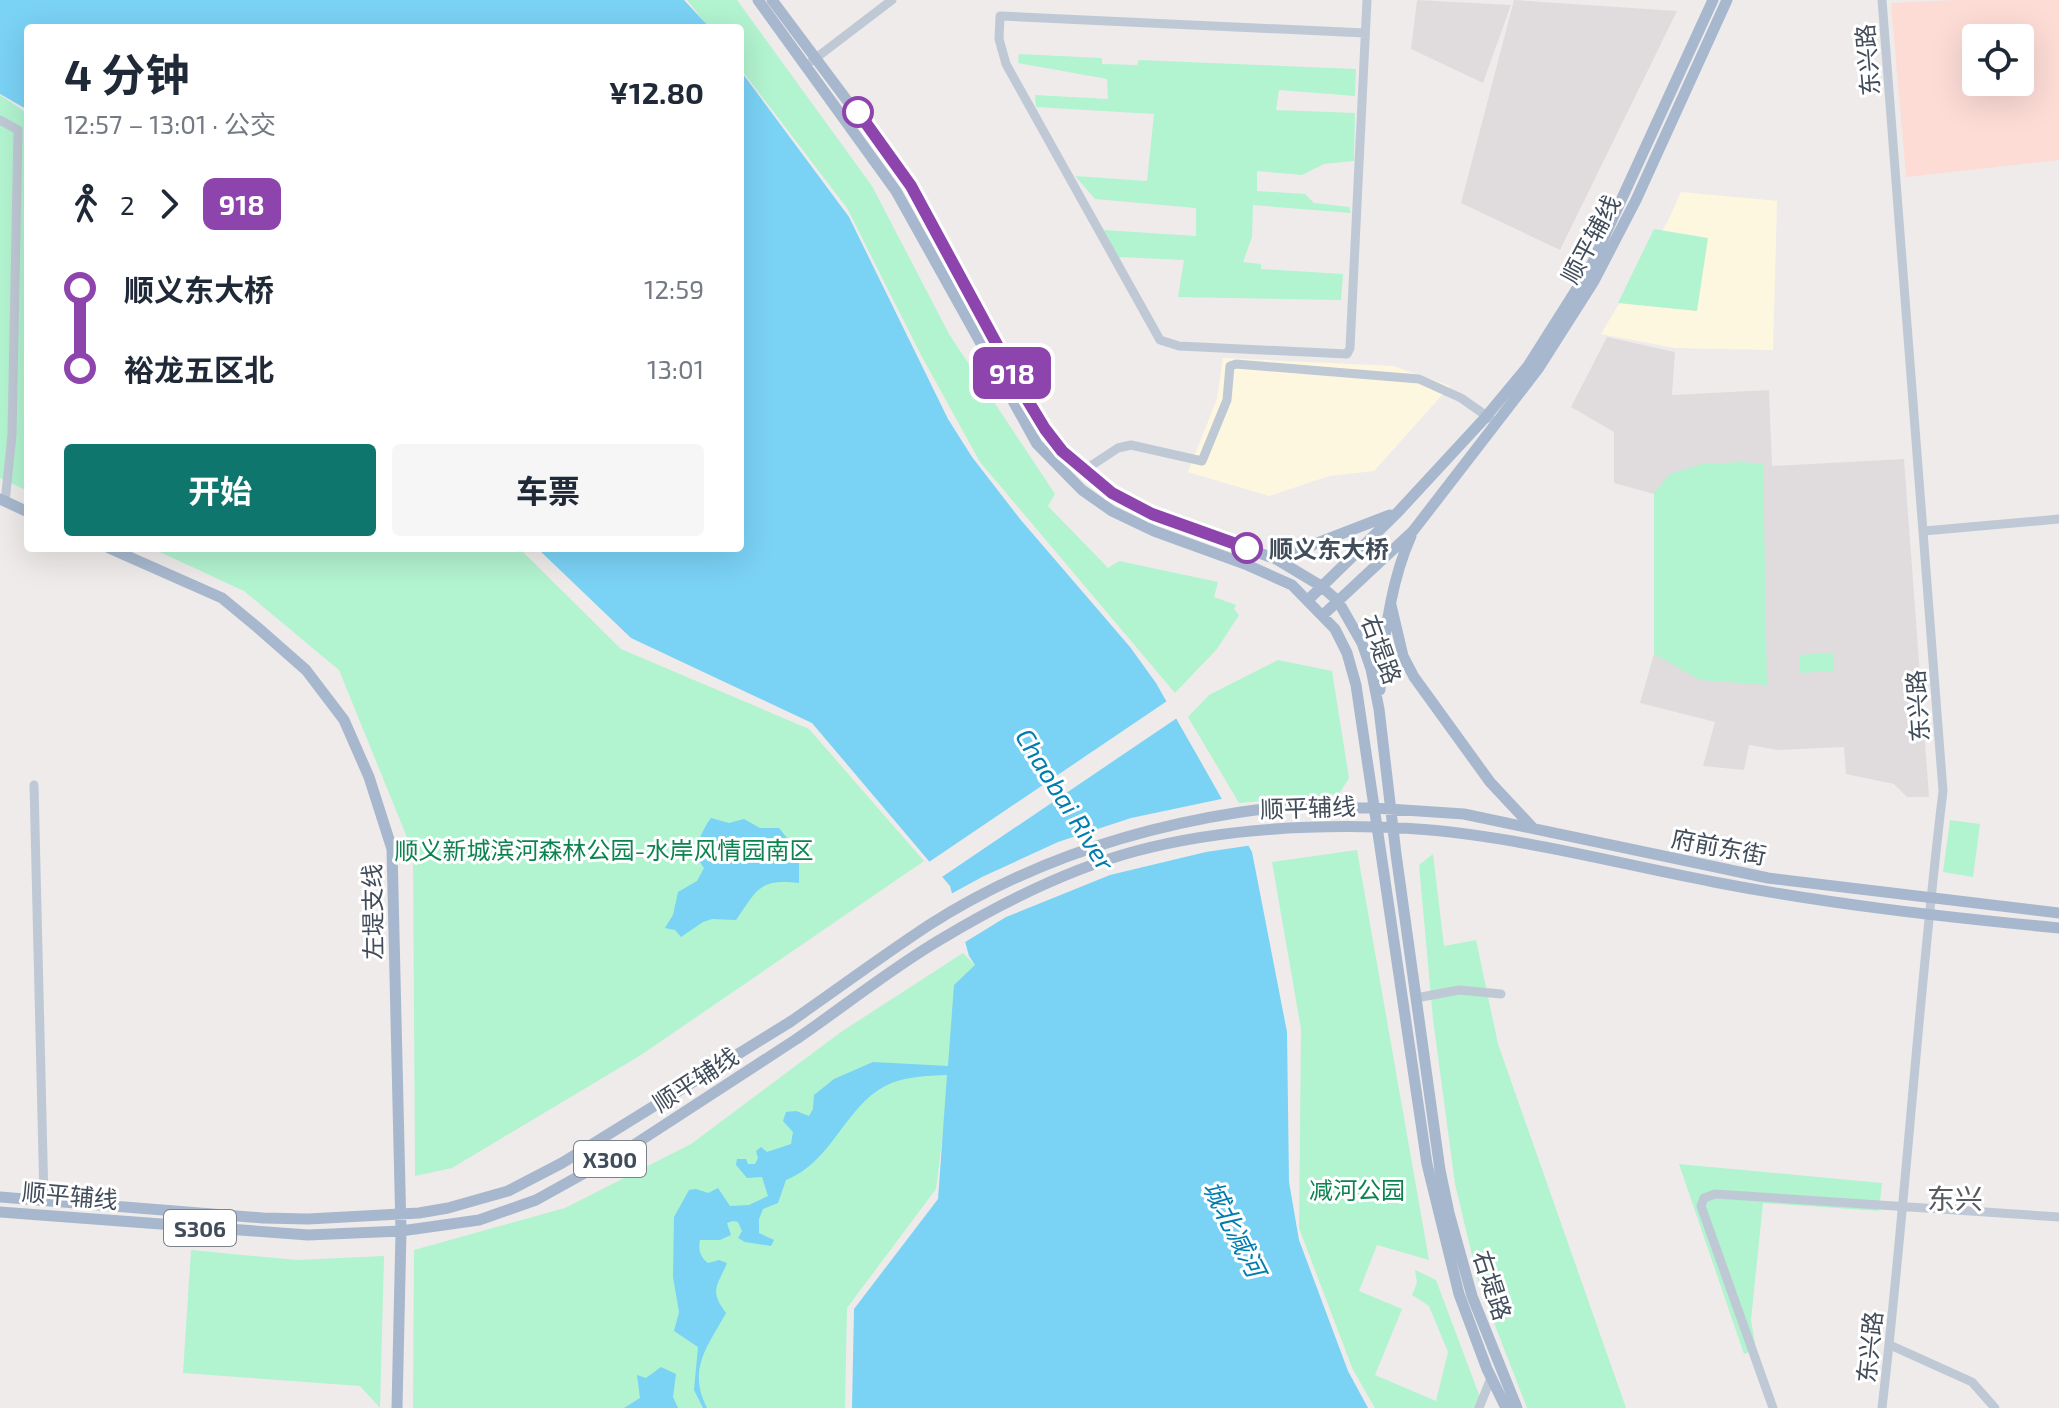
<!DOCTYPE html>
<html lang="zh">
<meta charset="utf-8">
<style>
:root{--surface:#fff;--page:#f6f6f7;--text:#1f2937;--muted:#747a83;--accent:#0f766e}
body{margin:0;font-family:"Exo 2","Noto Sans SC",sans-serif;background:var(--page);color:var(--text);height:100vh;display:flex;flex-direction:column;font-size:30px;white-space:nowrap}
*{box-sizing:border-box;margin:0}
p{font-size:26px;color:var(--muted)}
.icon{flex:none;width:44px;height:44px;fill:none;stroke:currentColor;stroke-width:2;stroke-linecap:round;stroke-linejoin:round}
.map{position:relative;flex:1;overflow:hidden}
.panel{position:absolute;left:24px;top:24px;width:720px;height:528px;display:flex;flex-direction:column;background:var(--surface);border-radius:8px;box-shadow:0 8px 32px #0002}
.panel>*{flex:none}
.badge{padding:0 16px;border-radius:12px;font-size:28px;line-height:52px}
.fabs{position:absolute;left:1962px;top:24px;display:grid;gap:16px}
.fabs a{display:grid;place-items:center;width:72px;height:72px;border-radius:8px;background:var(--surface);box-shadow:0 8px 32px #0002;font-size:40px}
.map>.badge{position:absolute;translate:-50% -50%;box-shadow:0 0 0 4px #fff}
.legs{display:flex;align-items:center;gap:12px;height:88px;padding:0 40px;font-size:26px}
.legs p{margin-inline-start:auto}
.head{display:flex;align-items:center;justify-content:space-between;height:136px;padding:0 40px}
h1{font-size:44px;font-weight:700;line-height:60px}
.button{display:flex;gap:16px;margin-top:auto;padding:16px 40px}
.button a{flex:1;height:92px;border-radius:8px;background:var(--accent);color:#fff;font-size:32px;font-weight:700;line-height:92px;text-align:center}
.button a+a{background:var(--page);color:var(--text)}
ul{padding:0 40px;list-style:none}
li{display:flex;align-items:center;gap:28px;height:80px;font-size:30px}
li i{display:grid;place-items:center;width:12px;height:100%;margin:0 10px;background:currentColor}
li i::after{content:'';width:20px;height:20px;margin:-10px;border:6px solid;border-radius:50%;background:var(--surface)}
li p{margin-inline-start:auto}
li:first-child i{background:linear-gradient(#0000 50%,currentColor 0)}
li:last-child i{background:linear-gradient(currentColor 50%,#0000 0)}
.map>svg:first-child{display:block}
.commercial{fill:#fef7e0}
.education{fill:#e0dcdd}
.medical{fill:#fddcd6;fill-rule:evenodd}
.green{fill:#b2f3d0}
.water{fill:#7ad2f5}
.pier{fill:#efebeb}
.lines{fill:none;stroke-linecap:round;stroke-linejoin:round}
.minor{stroke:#bfc9d5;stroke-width:9}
.major{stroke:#a7b8ce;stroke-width:11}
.major-bridge{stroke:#a7b8ce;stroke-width:11}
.line-1-casing{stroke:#fff;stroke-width:18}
.line-1{stroke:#8e44ad;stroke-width:12}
.stop-1-dot{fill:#fff;stroke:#8e44ad;stroke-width:4}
.labels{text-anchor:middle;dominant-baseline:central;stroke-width:6;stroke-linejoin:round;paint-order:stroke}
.shield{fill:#fff;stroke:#7b828c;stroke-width:2}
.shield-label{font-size:22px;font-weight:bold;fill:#424d5b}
.street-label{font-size:24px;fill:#424d5b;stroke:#fff}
.stop-label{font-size:24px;font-weight:bold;fill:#424d5b;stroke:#fff;text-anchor:start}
.park-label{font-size:24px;fill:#0c8350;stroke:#fff}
.water-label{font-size:26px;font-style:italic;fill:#007daf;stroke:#fff}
.quarter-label{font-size:28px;fill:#575b61;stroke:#fff}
</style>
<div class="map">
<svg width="2059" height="1408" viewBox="0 0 2059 1408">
<rect width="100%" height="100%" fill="#efebeb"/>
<!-- commercial -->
<path class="commercial" d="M1681,192L1777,201L1773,350L1675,348L1601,334L1668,221Z
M1223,358L1393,366L1450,386L1374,471L1329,476L1269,496L1188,472L1217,399Z"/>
<!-- education -->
<path class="education" d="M1417,0L1511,5L1483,83L1411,49Z
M1514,0L1677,11L1560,250L1461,203Z
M1607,337L1675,352L1672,395L1769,390L1772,466L1904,459L1929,797H1907L1894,784L1846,774L1844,747L1778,750L1749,745L1744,770L1703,766L1715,722L1640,703L1654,654V494L1614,483V432L1571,407Z"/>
<!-- medical -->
<path class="medical" d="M1955,0H2059V160L1906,177L1891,3ZM1976,38H2020V82H1976Z"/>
<!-- green -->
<path class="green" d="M687,0H737L872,186L949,334L1055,494L1048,506L1108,568L1119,561L1218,582L1214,597L1236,605L1234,609L1239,615L1217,649L1175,693L980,462L921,355L847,208L740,68V28H709Z
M1019,54L1102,58V64L1137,65L1139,60L1356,69L1355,96L1279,90L1276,110L1355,113L1354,161L1324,164L1302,175L1257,171V191L1305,194L1314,203L1349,207L1351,213L1253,205L1252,237L1243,262L1261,264V269L1343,274L1341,300L1178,297L1184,260L1118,257L1104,230L1196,236V208L1095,199L1075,176L1147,181L1154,114L1036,107L1035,95L1108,99L1107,79L1018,63Z
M0,95L28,114V491L0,478Z
M1654,229L1708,238L1697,311L1618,303Z
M1743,462L1763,464L1767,685L1700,680L1654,654V493L1670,474L1702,464Z
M151,548H519L621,649L809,729L924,861L641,1055L452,1168L415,1176L413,852L339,670L244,591Z
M1833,653L1834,671L1800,673L1799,655Z
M1278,660L1332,671L1349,778L1339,794L1239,803L1188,717L1209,695Z
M1950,820L1980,824L1973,877L1943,872Z
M1357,850L1429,1260L1377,1245L1359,1291L1402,1309L1375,1375L1436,1401L1448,1352L1429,1306L1412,1295L1417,1283L1415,1270L1436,1280L1484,1408H1375L1353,1370L1299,1228L1301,1029L1272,862Z
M1433,854L1444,946L1476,940L1498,1044L1626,1408H1527L1479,1284L1455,1184L1433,1019L1419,865Z
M963,953L975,965L948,1093L936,1189L847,1308L845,1408H413L414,1250L565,1208L691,1144L841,1032Z
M1679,1164L1882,1183L1879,1211L1763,1203L1751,1320L1756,1349L1744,1354Z
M191,1250L297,1260L384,1256L380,1408L360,1386L183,1373Z"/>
<!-- water -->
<path class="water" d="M0,0H684L710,28H28V110L0,94Z
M740,70L849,217L948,419L972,457L1020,519L1130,647L1156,683L1252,852L1287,1032L1289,1182L1299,1240L1348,1371L1368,1408H852L854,1309L938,1199L947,1075C926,1076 904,1076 885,1086C844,1108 832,1162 786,1180L778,1203L763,1209L759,1219V1233L774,1240L771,1246L745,1242L738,1238L742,1231L738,1222L733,1221L727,1223L731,1235L720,1240H700C698,1249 700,1257 708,1263L719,1260L727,1263C717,1287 709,1290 726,1313C708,1346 687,1369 707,1408H703L694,1390L698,1347L674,1331L679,1312L673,1277L674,1217L689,1190L696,1189L708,1193L718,1188L730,1206L749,1205L768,1196L762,1177L747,1178L736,1165L737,1159H746L748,1164H755L758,1158L756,1151L761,1147L767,1152L791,1144L793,1132L783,1121L786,1112L796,1111L809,1116L813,1109L814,1095L834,1079L873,1062L948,1066L954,985L975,965L969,956L950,886L812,723L631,638L537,548H740Z
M711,818L729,823L744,819L760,828H779L799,853V883C758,878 757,891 736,920L712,919L703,922L681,937L675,930L665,928L673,915L678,892L697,881L704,868L693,852C700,840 703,828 711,818Z
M661,1367L676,1374L673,1397L678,1408H624L640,1398L637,1375L646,1378Z"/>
<!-- pier -->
<path class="pier" d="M1170,699L1180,716L939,879L926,864Z
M1226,798L1253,845L1206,852L1110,875L1006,917L962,944L949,895L982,877L1058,842L1131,818Z"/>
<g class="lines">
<!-- minor -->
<path class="minor" d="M1882,0L1943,791C1918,996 1906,1203 1882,1408
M1365,33L1000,16L999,39L1006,64L1160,340L1179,346L1347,354L1350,348L1367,0
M812,61L892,0
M0,120L18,130L12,435L5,502
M1083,471L1118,448L1131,445L1202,461L1227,400L1230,366L1236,364L1419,379L1461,398L1491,419
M1924,531L2059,519
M34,785L44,1200
M1416,998L1459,990L1501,994
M1890,1345L1972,1382L1995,1408
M1479,1408L1491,1378
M1773,1408L1701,1206L1704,1198L1715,1194L2059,1217"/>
<!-- major -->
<path class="major" d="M758,0L896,191L1037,444L1082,490L1112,511L1154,531L1245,564L1292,585L1335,629L1347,653L1356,685L1427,1164L1459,1294L1487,1369L1506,1408
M772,0L911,186L1022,391L1045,429L1062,451L1112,493L1152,514L1276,559L1321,586L1338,601L1362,643L1371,669L1379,709L1396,854L1440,1170L1449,1213L1472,1296L1517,1408
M0,499L28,512
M109,548L222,598L257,627L306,670L344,720L369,777L392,849L401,1231L397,1408
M1276,559L1390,515
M1308,600L1398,512L1484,419L1528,366L1590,268L1713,0
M1391,605L1403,656L1414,677L1490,782L1533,828
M1323,615L1413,531L1538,369L1594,281L1636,200L1727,0
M1380,690C1383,639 1390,583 1411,536
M1374,808L1464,814L1768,878L2059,913
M1377,827C1491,829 1603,861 1714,882C1828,904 1944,917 2059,928
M0,1197L263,1218L308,1219L419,1213L448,1208L508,1191L562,1163L790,1022
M0,1212L308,1235L401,1231L479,1220L536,1200L626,1150L798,1038"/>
<!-- major-bridge -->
<path class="major-bridge" d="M790,1022C836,990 882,956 929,925C1023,865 1131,829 1241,812C1285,805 1330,808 1374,808
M798,1038C846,1005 893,967 943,938C1003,902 1069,869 1136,851C1215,830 1296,825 1377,827"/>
</g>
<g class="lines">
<!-- line-1 casing -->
<g class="line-1-casing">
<path id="line-1" d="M858,112L911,186L1022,391L1045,429L1062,451L1112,493L1152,514L1247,548"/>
</g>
<!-- line-1 -->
<use href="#line-1" class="line-1"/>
</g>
<!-- markers -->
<g class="stop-1-dot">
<circle cx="858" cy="112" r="14"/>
<circle cx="1247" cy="548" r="14"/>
</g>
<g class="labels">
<!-- shield labels -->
<g class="shield">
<rect x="574" y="1141" width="72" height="36" rx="6"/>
<rect x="164" y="1210" width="72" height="36" rx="6"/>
</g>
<g class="shield-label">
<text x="610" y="1159">X300</text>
<text x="200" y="1228">S306</text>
</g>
<!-- street labels -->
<g class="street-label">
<text transform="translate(1867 60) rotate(-95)">东兴路</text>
<text transform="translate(1590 239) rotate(-62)">顺平辅线</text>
<text transform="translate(1382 649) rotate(70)">右堤路</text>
<text transform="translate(1917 706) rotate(-94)">东兴路</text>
<text transform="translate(1308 807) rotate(-2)">顺平辅线</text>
<text transform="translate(1719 846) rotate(11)">府前东街</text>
<text transform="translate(372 912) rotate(-91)">左堤支线</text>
<text transform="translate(695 1079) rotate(-33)">顺平辅线</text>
<text transform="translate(70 1195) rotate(5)">顺平辅线</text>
<text transform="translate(1493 1285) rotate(72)">右堤路</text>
<text transform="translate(1869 1347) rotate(-84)">东兴路</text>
</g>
<!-- stop labels -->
<g class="stop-label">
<text x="1269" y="548">顺义东大桥</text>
</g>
<!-- park labels -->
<g class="park-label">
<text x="604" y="849">顺义新城滨河森林公园-水岸风情园南区</text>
<text x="1357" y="1189">减河公园</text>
</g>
<!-- water labels -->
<g class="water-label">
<text transform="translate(1066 799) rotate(58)">Chaobai River</text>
<text transform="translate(1235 1228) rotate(63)">城北减河</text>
</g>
<!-- quarter labels -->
<g class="quarter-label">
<text x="1955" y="1198">东兴</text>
</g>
</g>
</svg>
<div class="fabs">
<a><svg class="icon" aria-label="locate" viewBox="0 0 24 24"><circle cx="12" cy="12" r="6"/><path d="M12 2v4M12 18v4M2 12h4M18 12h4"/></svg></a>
</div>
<b class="badge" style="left:1012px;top:373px;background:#8e44ad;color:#fff">918</b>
<section class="panel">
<div class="head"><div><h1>4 分钟</h1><p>12:57 – 13:01 · 公交</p></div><b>¥12.80</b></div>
<div class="legs"><svg class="icon" aria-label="walk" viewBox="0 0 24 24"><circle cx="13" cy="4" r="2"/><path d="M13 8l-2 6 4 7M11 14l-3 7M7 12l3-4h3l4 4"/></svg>2<svg class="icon" aria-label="forward" viewBox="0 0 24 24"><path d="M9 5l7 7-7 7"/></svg><b class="badge" style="background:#8e44ad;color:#fff">918</b></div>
<ul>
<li><i style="color:#8e44ad"></i><b>顺义东大桥</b><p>12:59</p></li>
<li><i style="color:#8e44ad"></i><b>裕龙五区北</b><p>13:01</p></li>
</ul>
<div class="button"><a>开始</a><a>车票</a></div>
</section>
</div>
